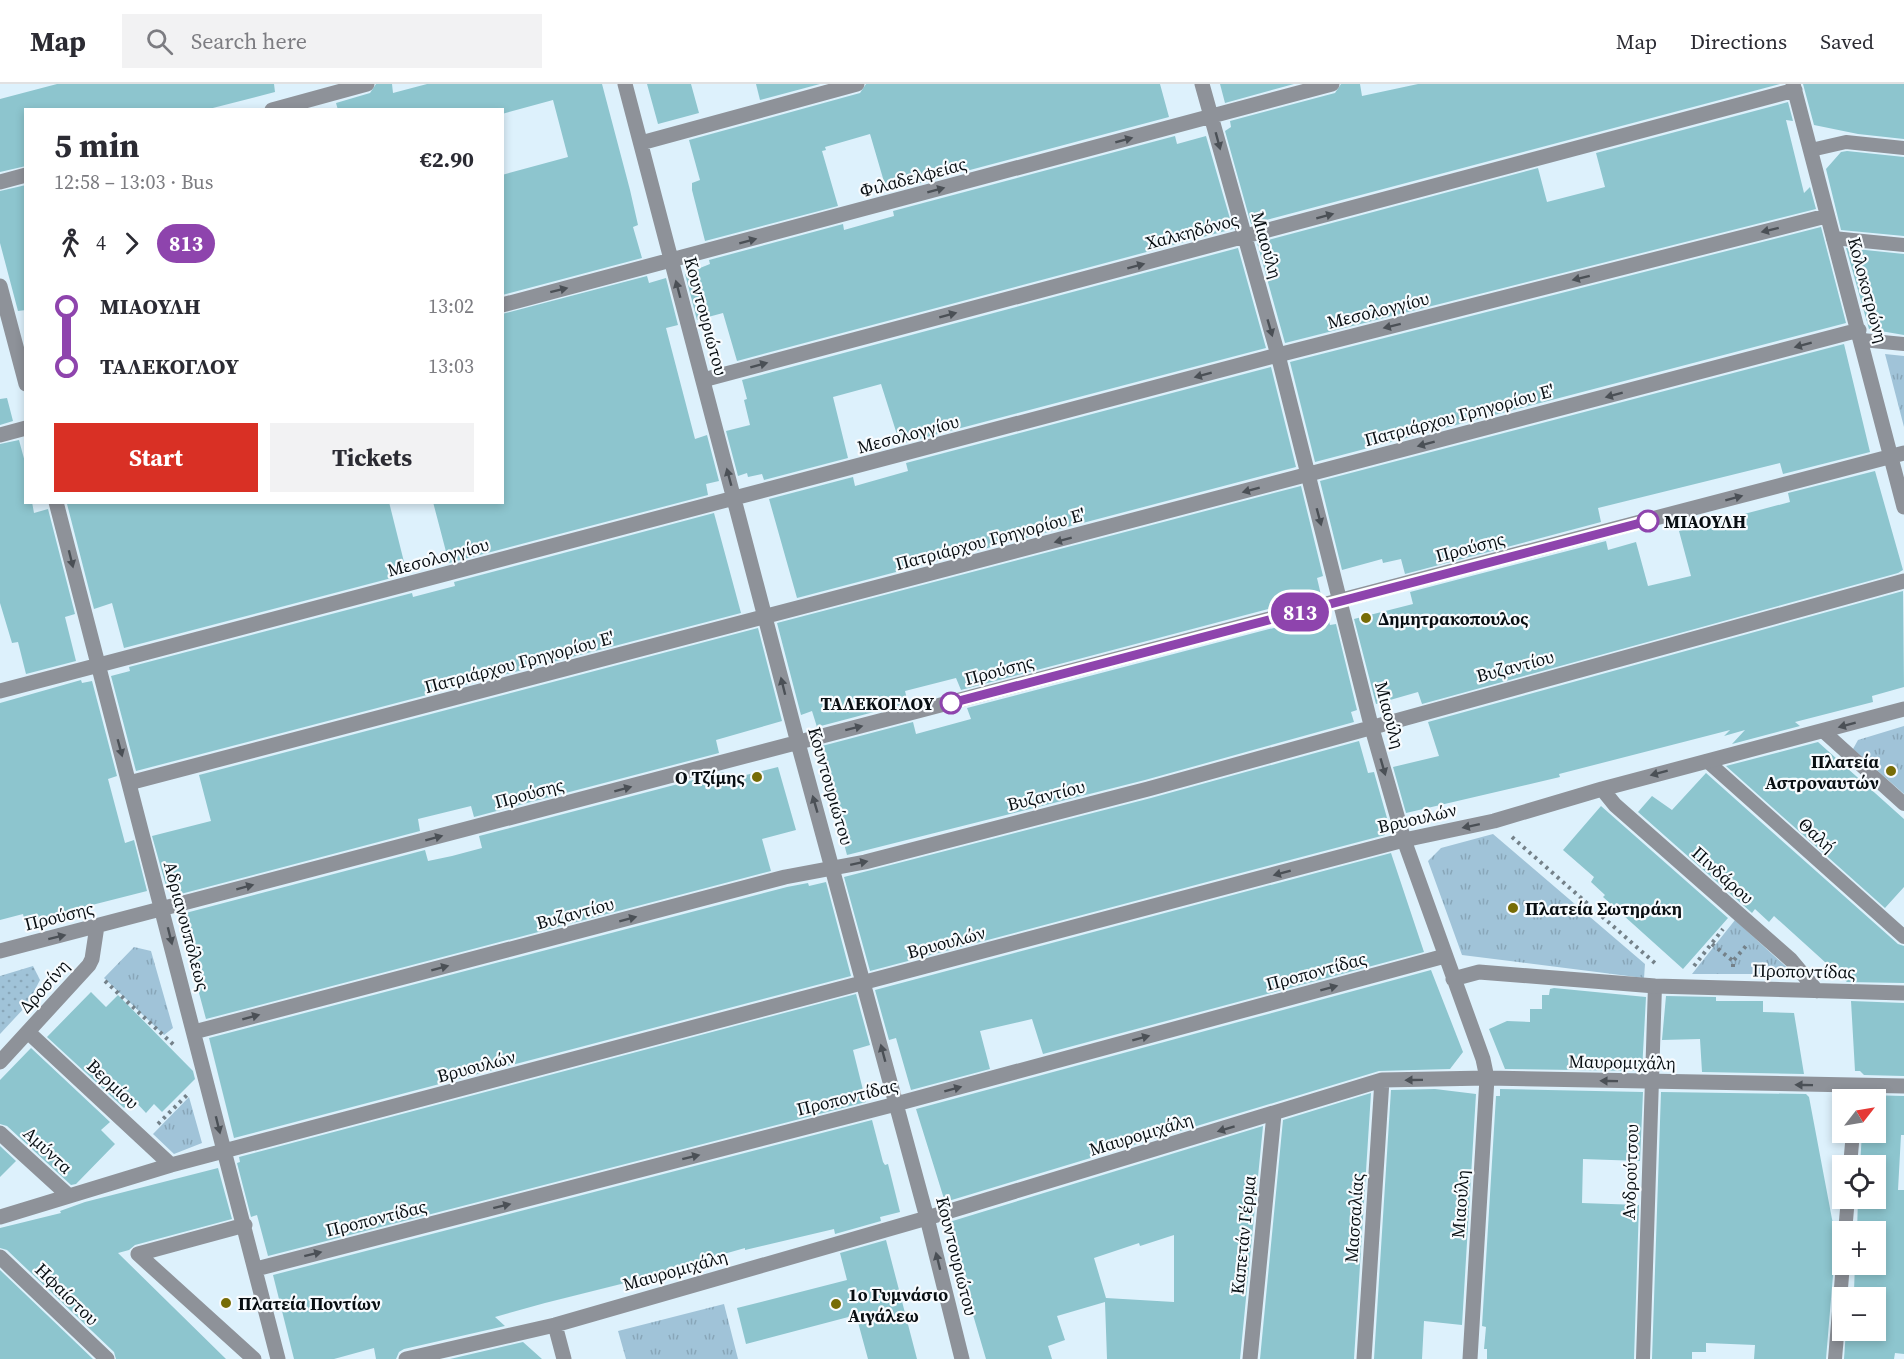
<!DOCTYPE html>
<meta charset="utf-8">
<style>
:root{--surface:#fff;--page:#f2f2f3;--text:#2b2b33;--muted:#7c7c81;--line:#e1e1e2;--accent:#d93025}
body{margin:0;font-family:"Source Serif 4",serif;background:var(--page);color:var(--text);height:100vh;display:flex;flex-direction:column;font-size:22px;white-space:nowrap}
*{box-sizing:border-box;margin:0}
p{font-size:20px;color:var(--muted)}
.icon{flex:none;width:33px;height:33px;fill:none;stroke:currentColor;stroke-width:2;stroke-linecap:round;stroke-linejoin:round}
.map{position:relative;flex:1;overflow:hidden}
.drawer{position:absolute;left:24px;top:24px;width:480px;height:396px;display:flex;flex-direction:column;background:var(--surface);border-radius:0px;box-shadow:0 3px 9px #0003}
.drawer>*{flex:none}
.badge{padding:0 12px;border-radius:20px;font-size:21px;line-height:39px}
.needle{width:39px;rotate:59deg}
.tools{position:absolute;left:1832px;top:1005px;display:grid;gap:12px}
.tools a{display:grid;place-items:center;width:54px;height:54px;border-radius:0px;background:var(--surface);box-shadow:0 3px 9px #0003;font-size:30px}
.map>.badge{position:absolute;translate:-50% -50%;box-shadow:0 0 0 3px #fff}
.legs{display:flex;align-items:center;gap:9px;height:66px;padding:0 30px;font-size:20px}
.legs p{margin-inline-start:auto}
.head{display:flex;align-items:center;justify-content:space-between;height:102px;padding:0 30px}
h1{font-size:33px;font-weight:700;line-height:45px}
.action{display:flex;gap:12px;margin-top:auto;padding:12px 30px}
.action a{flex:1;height:69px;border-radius:0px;background:var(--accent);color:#fff;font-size:24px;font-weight:700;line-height:69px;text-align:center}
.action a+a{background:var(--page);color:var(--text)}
ul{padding:0 30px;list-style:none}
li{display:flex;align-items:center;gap:21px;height:60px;font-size:22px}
li i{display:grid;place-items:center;width:9px;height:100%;margin:0 8px;background:currentColor}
li i::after{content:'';width:15px;height:15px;margin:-8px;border:4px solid;border-radius:50%;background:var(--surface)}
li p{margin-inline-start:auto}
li:first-child i{background:linear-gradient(#0000 50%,currentColor 0)}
li:last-child i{background:linear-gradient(currentColor 50%,#0000 0)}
header{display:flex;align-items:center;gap:36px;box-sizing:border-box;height:84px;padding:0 30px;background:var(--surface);border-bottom:2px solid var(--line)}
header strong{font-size:28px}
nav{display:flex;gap:33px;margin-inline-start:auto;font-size:21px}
.search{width:420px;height:54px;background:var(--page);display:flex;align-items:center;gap:15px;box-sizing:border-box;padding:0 21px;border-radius:0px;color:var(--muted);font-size:22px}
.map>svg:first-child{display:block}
.grass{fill:url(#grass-dots)}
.park{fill:url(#park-tufts)}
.building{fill:#8dc5ce;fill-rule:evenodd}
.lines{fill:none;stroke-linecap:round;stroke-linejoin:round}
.path{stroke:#748189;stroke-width:4;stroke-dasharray:3 4.5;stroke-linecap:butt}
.lane{stroke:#8e9299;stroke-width:14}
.street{stroke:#8e9299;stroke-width:15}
.oneway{fill:#4b5056}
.line-1-casing{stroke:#fff;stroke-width:14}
.line-1{stroke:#8e44ad;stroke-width:9}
.stop-1-dot{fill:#fff;stroke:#8e44ad;stroke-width:3}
.poi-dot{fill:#776c06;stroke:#f7fbfe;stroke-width:2}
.labels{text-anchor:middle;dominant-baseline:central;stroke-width:4.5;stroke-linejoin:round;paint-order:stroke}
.street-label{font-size:18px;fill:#080e12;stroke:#f7fbfe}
.stop-label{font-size:18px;font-weight:bold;fill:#080e12;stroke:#f7fbfe;text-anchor:start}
.poi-label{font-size:18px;font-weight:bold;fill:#080e12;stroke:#f7fbfe;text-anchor:start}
</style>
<header>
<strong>Map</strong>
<div class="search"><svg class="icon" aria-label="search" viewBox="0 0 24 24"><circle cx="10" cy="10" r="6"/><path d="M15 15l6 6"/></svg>Search here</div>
<nav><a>Map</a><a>Directions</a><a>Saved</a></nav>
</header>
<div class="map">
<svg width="1904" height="1275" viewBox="0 0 1904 1275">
<defs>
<pattern id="grass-dots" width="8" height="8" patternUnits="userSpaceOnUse" patternTransform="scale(1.5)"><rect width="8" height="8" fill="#a0c3d8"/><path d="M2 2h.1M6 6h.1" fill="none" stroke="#88a6b8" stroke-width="1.8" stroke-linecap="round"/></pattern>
<pattern id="park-tufts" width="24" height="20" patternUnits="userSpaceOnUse" patternTransform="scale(1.5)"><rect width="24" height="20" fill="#a0c3d8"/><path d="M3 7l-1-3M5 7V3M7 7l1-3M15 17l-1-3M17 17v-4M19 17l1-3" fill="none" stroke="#88a6b8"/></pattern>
</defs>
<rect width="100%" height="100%" fill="#ddf1fc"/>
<!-- grass -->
<path class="grass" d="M33,882L40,896L27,921L0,950V892Z"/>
<!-- park -->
<path class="park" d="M1885,270L1904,272V343Z
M1904,642V710L1853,665L1858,656Z
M1493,750L1645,880L1644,894L1462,871L1428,777L1441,764Z
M1735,836L1794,890H1692Z
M134,863L151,867L173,944L164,951L104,894Z
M189,1013L202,1059L174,1070L153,1050Z
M724,1220L738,1275H626L618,1247Z"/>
<!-- building -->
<path class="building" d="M57,0H274L275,8L205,26H26V82L0,88V15Z
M376,0H392L393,9L427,0H602L630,106L638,141L633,143L642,174L502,211V91L568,73L553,16L502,30V26H338L336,19L370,9Z
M647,0H691L699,29L658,40Z
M756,0H820L760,16Z
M866,0H1160L1169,33L887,108L870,50L825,63L826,66L822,67L838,122L705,157L692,106V99L700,96L689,56L860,9Z
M1220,0H1294L1225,19Z
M1341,0H1360L1362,12L1418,0H1780L1251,140L1225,47L1231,43L1230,37L1335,9Z
M1803,0H1904V55L1858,50L1814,41Z
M1788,18L1793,37L1786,36L1804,109L1810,103L1816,125L1285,259L1257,159L1538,84L1547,118L1605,103L1596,69Z
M1175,52L1177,60L1206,52L1233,145L737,277L723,229L697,236L685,190L710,180L709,176L843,140L844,146L894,132L893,127Z
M1847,67L1904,73V152L1841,146L1826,85L1841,68Z
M26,101V226L18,227L0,159V107Z
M1821,143L1846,239L1315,378L1290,278Z
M1238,164L1266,264L900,360L881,300L833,313L848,374L764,396L762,390L748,393L747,389L738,392L726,347L750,341L744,316L747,315L742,296Z
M1846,164L1904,170V251L1869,245Z
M647,192L649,199L666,194L678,241L666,244L695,355L707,351L719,397L706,400L708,411L449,479L433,418H502V230Z
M1844,260L1870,368L1783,390L1780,379L1598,424L1601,438L1405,490L1401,475L1383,479L1382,475L1342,486L1320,397Z
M1271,283L1296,383L797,514L769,415L853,393L855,402L908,387L906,379Z
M7,314L13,337L0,341V315Z
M19,356L26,382V418H32L34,429L48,425L75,530L65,533L76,577L26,590L18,558L12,559L0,519V360Z
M1875,387L1903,486L1898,489L1422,620L1418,608L1376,620L1354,535L1413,520L1410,508L1606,457L1608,466L1636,458L1648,502L1691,492L1679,447L1790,418L1788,409Z
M1301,402L1323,492L1317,494L1321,511L961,606L956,594L905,607L908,619L817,643L812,627L801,631L777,539Z
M71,418H389L407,490L124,564L112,519L94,525L67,420Z
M714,429L741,529L136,687L111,592L130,587L129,583L412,509L413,513L455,502L454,498Z
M1903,507L1904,603L1872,612L1873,618L1795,638L1800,642L1732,660L1745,646L1724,652L1730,646L1559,690L1560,693L1406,729L1393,683L1439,672L1428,638Z
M1327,530L1330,541L1336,540L1357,626L1351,628L1354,638L1145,696L847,771L820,670L824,669L822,662L913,638L916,650L971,635L967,624Z
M758,544L782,637L716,656L719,669L474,733L471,722L422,734L418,735L420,747L173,812L170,801L166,802L152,752L211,737L199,691Z
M81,596L82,599L92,597L117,692L108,695L125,759L134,756L147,807L25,838L23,830L0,836V619Z
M1359,657L1368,689L1374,688L1387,734L1380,736L1385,751L870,887L844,793L1151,714Z
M1818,658L1904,735V803L1885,824L1726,682Z
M778,683L796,746L762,755L771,787L206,935L178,831L425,766L428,777L452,772L482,764L479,752L724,688L726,696Z
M1706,689L1898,860L1904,862V899L1847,898L1774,832L1769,838L1755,825L1752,829L1638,728L1652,712L1672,726Z
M1601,722L1728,834L1683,885L1603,813L1605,811L1591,798L1594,793L1563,766Z
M1391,769L1424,868L1043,970L1032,935L980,947L990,985L911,1006L896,954L889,956L875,906Z
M826,798L851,892L234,1054L209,954L787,803L808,799L809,802Z
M1431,886L1463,968L1450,985L1379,987L945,1118L916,1025Z
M1554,904L1646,913L1642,987L1505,985L1489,945L1507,937L1530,938V925H1542V911H1549L1550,905Z
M91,908L106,923L118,911L193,987L195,995L162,1028L154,1020L146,1029L133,1015L124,1024L47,953Z
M856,910L870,961L853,966L866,1018L268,1172L257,1131L251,1133L237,1079L240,1078L239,1073Z
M1666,912L1716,913V917H1763V928L1794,929L1804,990L1702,988L1700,955L1662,956Z
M1851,917L1904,919V992L1864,991L1860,987H1855Z
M31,964L110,1038L101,1046L115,1060L76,1100L71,1101L7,1042L0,1040V996Z
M1435,1005L1476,1010L1462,1241L1424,1237L1422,1275H1374L1391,1006Z
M1500,1005L1643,1008L1640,1077L1583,1075L1582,1119L1639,1121L1634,1275H1487V1265H1484L1486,1243L1482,1242L1496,1012H1500Z
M1661,1008L1806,1010L1809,1013L1839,1172L1834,1179L1826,1275H1754L1755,1261L1706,1259V1268H1692V1275H1652Z
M1371,1009L1354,1275H1260L1283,1036Z
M1864,1011L1904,1012V1051H1901L1898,1106H1904V1270L1895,1269L1894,1275H1844L1846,1246H1875V1214H1849L1850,1207H1854L1855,1180H1875V1148H1857L1858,1114H1875V1082H1860L1862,1048H1875V1016H1864Z
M872,1036L883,1078L885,1081L888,1080L900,1128L880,1133L881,1137L835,1150L834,1145L745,1166V1164L685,1181V1184L545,1219L495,1233L505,1242L404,1265L399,1268L396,1275H376L374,1264L334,1275H294L273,1191Z
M1263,1042L1240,1275H1107L1105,1218L1057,1232L1065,1256L1048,1262L1052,1275H986L946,1139ZM1174,1151V1218L1106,1214L1094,1174L1139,1159L1140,1162Z
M0,1062L16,1077L0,1093Z
M218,1084L232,1135L135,1161L129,1166L118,1169L226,1275H116L114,1268L7,1166L0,1164V1144L61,1129L60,1127L85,1118Z
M886,1156L917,1275H868L856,1231L746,1260L737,1224L847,1196L840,1169Z
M0,1186L93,1275H0Z
M523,1258L542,1275H450Z"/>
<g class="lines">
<!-- path -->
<path class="path" d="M1512,753L1657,881
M1712,860L1733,877
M1694,882L1723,845
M1733,883V877L1746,862
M105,897L176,963
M158,1040L187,1011"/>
<!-- lane -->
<path class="lane" d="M1811,66L1846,58L1904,64
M1833,154L1904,161
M1862,256L1904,260
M1823,647L1904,720
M1707,677L1904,853
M1855,1016L1856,1003
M1850,1082L1853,1048
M1845,1148L1848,1114
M1643,1275L1655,902
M1835,1275L1843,1180"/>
<!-- street -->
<path class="street" d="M625,0L798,659L927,1134L962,1275
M1202,0L1278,271L1371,641L1404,756L1483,975L1487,994L1470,1275
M1793,0L1904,423
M272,26L367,0
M641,59L857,0
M0,98L26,91
M0,202L26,300
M502,221L1332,0
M703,296L1795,6
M0,351L26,344
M56,418L278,1275
M0,607L1278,271L1826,132
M129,699L1859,246
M1602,705L1615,721L1791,876L1817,907
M0,867L1904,369
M1453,895L1479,888L1655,902L1904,909
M28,948L171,1081
M194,948L785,793L865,778L1148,705L1904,497
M0,978L89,881L92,875L97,842
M0,1049L69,1112
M0,1133L171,1081L1404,756L1494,737L1602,705L1904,625
M245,1141L138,1170L254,1275
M0,1173L107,1275
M256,1185L896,1020L1445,872
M555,1241L564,1275
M406,1275L555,1241L927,1134L1382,996L1487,994L1904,1002
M1250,1275L1274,1030
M1364,1275L1382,996"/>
</g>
<!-- one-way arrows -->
<defs><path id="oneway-solid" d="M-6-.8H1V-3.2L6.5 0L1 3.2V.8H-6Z" transform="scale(1.5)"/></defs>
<g class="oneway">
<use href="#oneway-solid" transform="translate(1124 56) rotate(-15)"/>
<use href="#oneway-solid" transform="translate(1218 57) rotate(75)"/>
<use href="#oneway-solid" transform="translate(936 106) rotate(-15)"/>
<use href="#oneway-solid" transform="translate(1325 132) rotate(-15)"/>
<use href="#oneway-solid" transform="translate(1770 146) rotate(166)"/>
<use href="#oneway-solid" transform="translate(748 157) rotate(-15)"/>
<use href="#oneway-solid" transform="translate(1136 182) rotate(-15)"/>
<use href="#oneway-solid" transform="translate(1581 194) rotate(166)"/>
<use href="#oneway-solid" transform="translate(678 205) rotate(-105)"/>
<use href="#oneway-solid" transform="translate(559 206) rotate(-14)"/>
<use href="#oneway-solid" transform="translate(948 231) rotate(-15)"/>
<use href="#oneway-solid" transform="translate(1392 242) rotate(166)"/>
<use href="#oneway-solid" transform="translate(1270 244) rotate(74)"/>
<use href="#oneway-solid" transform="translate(1803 261) rotate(165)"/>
<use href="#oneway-solid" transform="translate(759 281) rotate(-15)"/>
<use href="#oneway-solid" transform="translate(1203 291) rotate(165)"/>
<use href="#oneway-solid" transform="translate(1614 311) rotate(165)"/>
<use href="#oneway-solid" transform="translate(1426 360) rotate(165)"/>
<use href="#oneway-solid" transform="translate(729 393) rotate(-105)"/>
<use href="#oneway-solid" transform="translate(1251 406) rotate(165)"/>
<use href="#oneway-solid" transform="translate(1734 414) rotate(-15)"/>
<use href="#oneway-solid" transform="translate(1319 433) rotate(75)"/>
<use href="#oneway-solid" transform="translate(1063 456) rotate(165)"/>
<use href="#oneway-solid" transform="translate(71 475) rotate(76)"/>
<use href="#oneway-solid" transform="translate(783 602) rotate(-104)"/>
<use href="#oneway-solid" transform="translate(1847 641) rotate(165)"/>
<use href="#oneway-solid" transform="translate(854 644) rotate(-14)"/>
<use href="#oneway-solid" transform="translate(120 664) rotate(75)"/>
<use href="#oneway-solid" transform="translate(1383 683) rotate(74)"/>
<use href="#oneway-solid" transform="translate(1659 689) rotate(165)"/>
<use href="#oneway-solid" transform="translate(623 705) rotate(-15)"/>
<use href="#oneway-solid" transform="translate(815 720) rotate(-106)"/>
<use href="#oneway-solid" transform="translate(1471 742) rotate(168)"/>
<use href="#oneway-solid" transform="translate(434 754) rotate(-15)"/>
<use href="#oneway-solid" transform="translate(859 779) rotate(-12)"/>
<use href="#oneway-solid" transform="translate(1282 789) rotate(165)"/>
<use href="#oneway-solid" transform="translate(245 803) rotate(-15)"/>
<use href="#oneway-solid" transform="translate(628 835) rotate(-15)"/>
<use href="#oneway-solid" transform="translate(170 852) rotate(76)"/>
<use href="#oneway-solid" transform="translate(57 853) rotate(-14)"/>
<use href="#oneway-solid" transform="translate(440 884) rotate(-15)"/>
<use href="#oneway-solid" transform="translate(1329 904) rotate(-15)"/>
<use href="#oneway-solid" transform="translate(251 933) rotate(-15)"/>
<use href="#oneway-solid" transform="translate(1141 954) rotate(-15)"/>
<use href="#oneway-solid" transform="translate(883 969) rotate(-105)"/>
<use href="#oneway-solid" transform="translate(1414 996) rotate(179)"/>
<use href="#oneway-solid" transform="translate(1609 997) rotate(-179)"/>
<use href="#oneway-solid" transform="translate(1804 1001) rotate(-179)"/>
<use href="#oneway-solid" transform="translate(953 1005) rotate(-15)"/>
<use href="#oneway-solid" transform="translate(218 1041) rotate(76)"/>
<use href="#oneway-solid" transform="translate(1226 1045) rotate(163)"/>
<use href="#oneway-solid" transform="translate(691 1073) rotate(-14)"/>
<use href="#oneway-solid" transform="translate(502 1122) rotate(-14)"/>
<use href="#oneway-solid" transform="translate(313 1170) rotate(-14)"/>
<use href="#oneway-solid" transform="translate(938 1177) rotate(-104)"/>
</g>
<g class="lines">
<!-- line-1 casing -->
<g class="line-1-casing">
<path id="line-1" d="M951,619L1648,437"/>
</g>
<!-- line-1 -->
<use href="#line-1" class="line-1"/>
</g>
<!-- markers -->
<g class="stop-1-dot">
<circle cx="1648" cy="437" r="10"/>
<circle cx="951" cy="619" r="10"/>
</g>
<g class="poi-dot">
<circle cx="1366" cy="534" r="6"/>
<circle cx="1891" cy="687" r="6"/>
<circle cx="757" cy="693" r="6"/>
<circle cx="1513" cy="824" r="6"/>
<circle cx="226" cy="1219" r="6"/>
<circle cx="836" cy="1220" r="6"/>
</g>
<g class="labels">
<!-- street labels -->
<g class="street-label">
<text transform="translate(913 93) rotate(-15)">Φιλαδελφείας</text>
<text transform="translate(1192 147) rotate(-15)">Χαλκηδόνος</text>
<text transform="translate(1267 161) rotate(74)">Μιαούλη</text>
<text transform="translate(1868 206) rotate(75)">Κολοκοτρώνη</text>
<text transform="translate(1378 226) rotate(-14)">Μεσολογγίου</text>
<text transform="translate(706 232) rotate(75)">Κουντουριώτου</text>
<text transform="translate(1459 331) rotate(-15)">Πατριάρχου Γρηγορίου Ε'</text>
<text transform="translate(908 350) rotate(-15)">Μεσολογγίου</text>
<text transform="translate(990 455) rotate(-15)">Πατριάρχου Γρηγορίου Ε'</text>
<text transform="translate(1470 463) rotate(-15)">Προύσης</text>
<text transform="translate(438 473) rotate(-15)">Μεσολογγίου</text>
<text transform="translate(519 578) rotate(-15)">Πατριάρχου Γρηγορίου Ε'</text>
<text transform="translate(1515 582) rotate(-15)">Βυζαντίου</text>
<text transform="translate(999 586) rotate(-15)">Προύσης</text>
<text transform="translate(1390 631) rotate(75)">Μιαούλη</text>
<text transform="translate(831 702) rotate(74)">Κουντουριώτου</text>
<text transform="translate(529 709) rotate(-15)">Προύσης</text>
<text transform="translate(1046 711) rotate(-14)">Βυζαντίου</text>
<text transform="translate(1417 734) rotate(-13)">Βρυουλών</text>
<text transform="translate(1817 751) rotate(42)">Θαλή</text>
<text transform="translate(1723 791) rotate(42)">Πινδάρου</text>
<text transform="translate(575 829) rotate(-15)">Βυζαντίου</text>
<text transform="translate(59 832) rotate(-14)">Προύσης</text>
<text transform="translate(187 842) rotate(75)">Αδριανουπόλεως</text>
<text transform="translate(946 858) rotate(-15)">Βρυουλών</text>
<text transform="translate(1316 887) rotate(-15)">Προποντίδας</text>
<text transform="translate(1804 887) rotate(1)">Προποντίδας</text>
<text transform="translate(44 902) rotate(-48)">Δροσίνη</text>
<text transform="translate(1622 978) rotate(1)">Μαυρομιχάλη</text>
<text transform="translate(476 982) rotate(-15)">Βρυουλών</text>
<text transform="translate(113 1000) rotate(43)">Βερμίου</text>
<text transform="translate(847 1013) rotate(-14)">Προποντίδας</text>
<text transform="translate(1141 1050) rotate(-17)">Μαυρομιχάλη</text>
<text transform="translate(48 1066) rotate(43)">Αμύντα</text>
<text transform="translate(1630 1088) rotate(-88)">Ανδρούτσου</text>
<text transform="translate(1460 1120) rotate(-86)">Μιαούλη</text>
<text transform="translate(376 1134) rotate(-14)">Προποντίδας</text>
<text transform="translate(1354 1134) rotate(-86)">Μασσαλίας</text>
<text transform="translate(1243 1151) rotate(-84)">Καπετάν Γέρμα</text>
<text transform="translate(957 1172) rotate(76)">Κουντουριώτου</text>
<text transform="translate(675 1186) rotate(-16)">Μαυρομιχάλη</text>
<text transform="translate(67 1210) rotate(44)">Ηφαίστου</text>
</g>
<!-- stop labels -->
<g class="stop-label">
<text x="1664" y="437">ΜΙΑΟΥΛΗ</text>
<text x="934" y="619" text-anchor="end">ΤΑΛΕΚΟΓΛΟΥ</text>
</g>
<!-- poi labels -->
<g class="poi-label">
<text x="1378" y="534">Δημητρακοπουλος</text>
<text x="1879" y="677" text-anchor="end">Πλατεία<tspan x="1879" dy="21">Αστροναυτών</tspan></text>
<text x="745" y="693" text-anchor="end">Ο Τζίμης</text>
<text x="1525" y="824">Πλατεία Σωτηράκη</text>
<text x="848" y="1210">1ο Γυμνάσιο<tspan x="848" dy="21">Αιγάλεω</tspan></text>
<text x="238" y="1219">Πλατεία Ποντίων</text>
</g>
</g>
</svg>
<div class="tools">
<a><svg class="needle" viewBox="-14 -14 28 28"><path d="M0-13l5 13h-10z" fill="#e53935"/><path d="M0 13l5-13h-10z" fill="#7c7c81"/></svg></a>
<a><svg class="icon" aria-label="locate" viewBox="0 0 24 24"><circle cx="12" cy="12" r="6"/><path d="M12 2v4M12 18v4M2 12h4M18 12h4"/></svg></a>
<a>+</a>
<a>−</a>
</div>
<b class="badge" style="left:1300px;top:528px;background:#8e44ad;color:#fff">813</b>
<section class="drawer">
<div class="head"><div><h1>5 min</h1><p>12:58 – 13:03 · Bus</p></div><b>€2.90</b></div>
<div class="legs"><svg class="icon" aria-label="walk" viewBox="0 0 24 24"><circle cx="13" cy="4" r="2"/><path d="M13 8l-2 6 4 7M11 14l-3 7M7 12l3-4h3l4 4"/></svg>4<svg class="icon" aria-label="forward" viewBox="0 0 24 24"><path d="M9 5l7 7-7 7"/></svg><b class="badge" style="background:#8e44ad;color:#fff">813</b></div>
<ul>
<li><i style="color:#8e44ad"></i><b>ΜΙΑΟΥΛΗ</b><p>13:02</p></li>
<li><i style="color:#8e44ad"></i><b>ΤΑΛΕΚΟΓΛΟΥ</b><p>13:03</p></li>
</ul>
<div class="action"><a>Start</a><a>Tickets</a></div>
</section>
</div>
